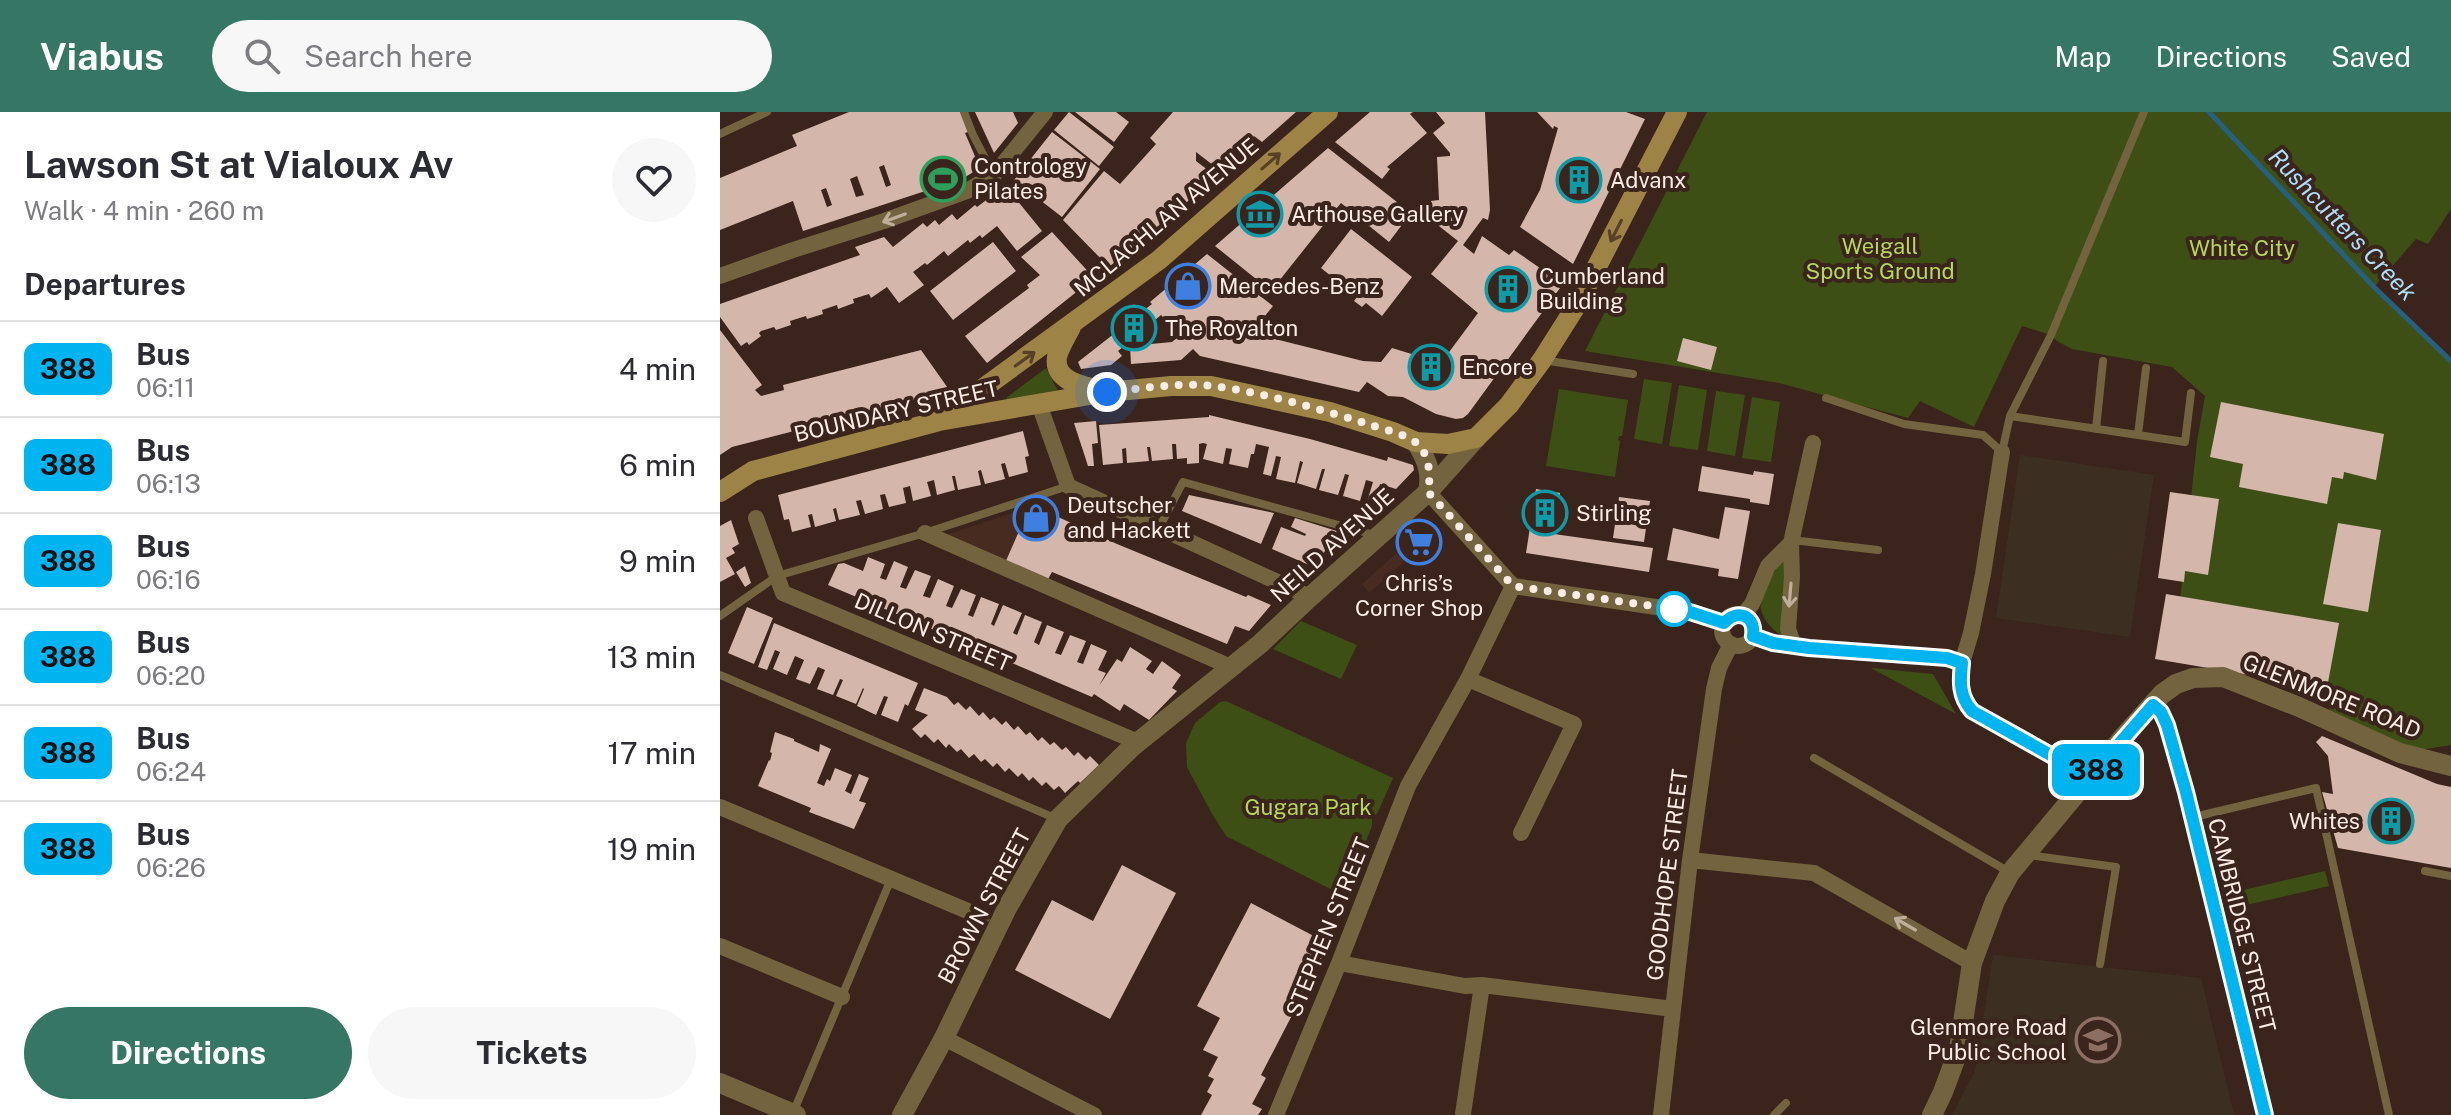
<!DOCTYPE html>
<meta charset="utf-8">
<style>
:root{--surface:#fff;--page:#f7f7f7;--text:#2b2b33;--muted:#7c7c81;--line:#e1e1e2;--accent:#357764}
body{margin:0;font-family:"Public Sans",sans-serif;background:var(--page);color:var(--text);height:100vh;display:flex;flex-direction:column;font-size:30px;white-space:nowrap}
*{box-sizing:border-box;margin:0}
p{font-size:26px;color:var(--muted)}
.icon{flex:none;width:44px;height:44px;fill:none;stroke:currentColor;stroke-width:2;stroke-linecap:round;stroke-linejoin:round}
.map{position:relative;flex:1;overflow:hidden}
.drawer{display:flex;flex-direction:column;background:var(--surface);width:720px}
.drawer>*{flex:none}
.badge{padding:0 16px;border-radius:12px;font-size:28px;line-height:52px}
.you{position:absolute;width:40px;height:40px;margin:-20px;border:6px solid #fff;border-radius:50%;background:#1a73e8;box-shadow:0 0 0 12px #1a73e833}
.map>.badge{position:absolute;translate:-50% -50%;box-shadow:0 0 0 4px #fff}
h2{padding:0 24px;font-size:30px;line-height:72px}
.round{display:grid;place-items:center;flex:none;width:84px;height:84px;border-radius:42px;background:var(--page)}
.overview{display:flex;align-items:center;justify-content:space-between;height:136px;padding:0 24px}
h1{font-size:38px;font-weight:700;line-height:60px}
.action{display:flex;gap:16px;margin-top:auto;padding:16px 24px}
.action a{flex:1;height:92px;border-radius:48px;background:var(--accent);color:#fff;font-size:32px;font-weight:700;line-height:92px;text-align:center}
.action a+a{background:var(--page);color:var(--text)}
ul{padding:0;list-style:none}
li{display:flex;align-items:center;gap:24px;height:96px;padding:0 24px;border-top:2px solid var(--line)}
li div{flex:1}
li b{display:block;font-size:30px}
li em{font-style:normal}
li .badge{min-width:88px;font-weight:700;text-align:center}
header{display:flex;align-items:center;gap:48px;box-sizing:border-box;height:112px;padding:0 40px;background:var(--accent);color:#fff}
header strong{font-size:38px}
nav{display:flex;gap:44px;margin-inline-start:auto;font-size:28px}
.search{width:560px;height:72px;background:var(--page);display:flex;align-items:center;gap:20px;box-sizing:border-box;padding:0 28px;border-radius:44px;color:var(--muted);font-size:30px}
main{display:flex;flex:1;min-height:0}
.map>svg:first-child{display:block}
.built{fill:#472b20}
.education{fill:#3c2f21}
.green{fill:#3e4f15}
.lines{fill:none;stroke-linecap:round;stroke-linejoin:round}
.stream{stroke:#25607e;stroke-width:5}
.building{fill:#d4b6ab;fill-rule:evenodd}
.service{stroke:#73633e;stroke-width:8}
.minor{stroke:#73633e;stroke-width:16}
.tertiary{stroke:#73633e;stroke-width:20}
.secondary{stroke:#9d8345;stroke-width:20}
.oneway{stroke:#584028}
.oneway2{stroke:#beae9a}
.line-casing{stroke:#fff;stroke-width:18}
.line{stroke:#00b5ef;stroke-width:12}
.walk{stroke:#fbece6;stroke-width:8;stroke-dasharray:0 14.4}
.stop-dot{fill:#fff;stroke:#00b5ef;stroke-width:4}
.labels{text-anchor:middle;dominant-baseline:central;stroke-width:8;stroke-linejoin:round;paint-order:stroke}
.poi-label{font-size:22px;fill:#fbece6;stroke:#3a241b;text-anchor:start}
.street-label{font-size:22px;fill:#fbece6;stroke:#3a241b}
.park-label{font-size:22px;fill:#b3d85b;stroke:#3a241b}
.water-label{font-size:24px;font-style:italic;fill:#acddf9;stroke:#3a241b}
</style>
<header>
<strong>Viabus</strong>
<div class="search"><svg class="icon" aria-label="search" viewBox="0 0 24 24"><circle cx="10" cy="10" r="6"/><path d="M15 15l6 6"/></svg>Search here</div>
<nav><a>Map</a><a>Directions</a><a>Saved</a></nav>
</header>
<main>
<section class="drawer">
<div class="overview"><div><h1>Lawson St at Vialoux Av</h1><p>Walk · 4 min · 260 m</p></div><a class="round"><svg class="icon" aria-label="heart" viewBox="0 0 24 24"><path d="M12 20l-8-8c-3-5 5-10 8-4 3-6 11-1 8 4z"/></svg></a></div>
<h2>Departures</h2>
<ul>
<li><span class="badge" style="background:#00b5ef;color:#111">388</span><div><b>Bus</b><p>06:11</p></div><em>4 min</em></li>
<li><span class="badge" style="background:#00b5ef;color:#111">388</span><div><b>Bus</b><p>06:13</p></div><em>6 min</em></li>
<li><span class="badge" style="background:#00b5ef;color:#111">388</span><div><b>Bus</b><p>06:16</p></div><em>9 min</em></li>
<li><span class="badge" style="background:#00b5ef;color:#111">388</span><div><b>Bus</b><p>06:20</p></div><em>13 min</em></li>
<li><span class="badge" style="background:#00b5ef;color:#111">388</span><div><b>Bus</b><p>06:24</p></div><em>17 min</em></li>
<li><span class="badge" style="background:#00b5ef;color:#111">388</span><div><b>Bus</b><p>06:26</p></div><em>19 min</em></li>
</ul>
<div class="action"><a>Directions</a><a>Tickets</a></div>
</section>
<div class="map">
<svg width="1731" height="1003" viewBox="0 0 1731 1003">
<rect width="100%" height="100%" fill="#3a241b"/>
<!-- built -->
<path class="built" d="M314,394L352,410L326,470L220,425Z
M706,418L712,425L649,481L642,472L701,419Z"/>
<!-- education -->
<path class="education" d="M1300,343L1434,363L1410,525L1276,506Z
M1273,843L1481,866L1514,1003H1232L1255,959Z"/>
<!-- green -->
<path class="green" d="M987,0H1731V97L1708,132L1696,127L1654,175L1731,247V633L1680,641L1609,608L1611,571L1455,535L1477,330L1485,284L1452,255L1352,237L1337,229L1331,223L1302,214L1254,315L1200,289L1188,306L1059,271L865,239Z
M326,256L338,279L288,289L286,286Z
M924,267L952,271L942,332L914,327Z
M959,273L987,278L978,338L949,334Z
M839,277L908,288L902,324H899L898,328L900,329L895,365L826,354Z
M996,279L1025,283L1015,344L987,339Z
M1032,285L1060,290L1051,350L1022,346Z
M1064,444H1067L1061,500L1063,522H1059C1024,494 1047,475 1064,444Z
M581,509L637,533L621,567L553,537Z
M1151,556L1213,562L1236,602Z
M506,589L673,666L658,700L652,707V714L624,784L506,724L491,700L467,655L466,631L475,611L500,590Z
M1605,759L1609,774L1522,794L1519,779Z"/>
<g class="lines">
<!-- stream -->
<path class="stream" d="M1489,0L1654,175L1731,249"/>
</g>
<!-- building -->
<path class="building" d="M129,0H241L248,20L245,21L260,56L242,67L83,119L73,89L0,118V66L77,34L72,23ZM164,53L171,73L166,75L159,55ZM137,64L144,83L136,85L130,67ZM106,76L112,93L107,95L101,78Z
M255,0H293L298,11L274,41Z
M349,0L394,35L379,54L334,18Z
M355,0H396L409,10L394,30Z
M453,0H576L542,30L534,24L512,51L502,60L476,40V49L497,65L389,155L343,108L384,59L400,72L436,32L430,26Z
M650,0H693L690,2L707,21L667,55L670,57L662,67L615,30Z
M716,0H765L770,98L768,108L763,106L743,133L754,142L762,124L789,143L794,138L843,172L748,302L743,306L736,307L716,302L683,285L668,284L647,270L639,280L480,244L473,237L461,248L411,252L410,234L452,230L460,223L441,203L398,239L402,244L391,253L361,257L358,250L432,192L430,190L487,142L553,194L531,221L643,249L661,250L672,236L721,251L758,201L711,162L738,129L705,103L711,95V89L719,88L717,45L730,44V41L713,21L725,11Z
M817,0H906L925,7L853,152L800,115L820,78L838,16L834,14L833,17Z
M332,20L380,57L342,105L294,68Z
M608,36L691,101L669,130L621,91L551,179L495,134Z
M287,76L322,119L297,139L277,114L262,126L260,123L250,131L248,128L228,144L224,139L207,153L205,151L193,160L204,173L179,191L167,175L151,186L149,182L133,187L134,191L118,197L117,193L102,198L103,202L87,207L86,204L70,209L71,213L56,218L54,215L41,219L39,221L41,224L29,233L27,230L21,234L0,205V192L140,143L135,135L164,125L173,135L203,111L207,115L215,108L219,113L232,102L237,108L255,93L257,95L269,86L271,89Z
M631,117L692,165L662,204L646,191L642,195L634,189L637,185L624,174L620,178L613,172L616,168L601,156Z
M332,120L374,166L267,251L245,224L309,176L307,173L320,163L301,145Z
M273,130L296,159L233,208L210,179Z
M0,218L42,273L35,278L41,284L64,278L63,273L201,238L230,279L12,335L0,343Z
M963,226L997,235L991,258L957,249Z
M1501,290L1664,322L1656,368L1624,360L1623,367L1612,365L1607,392L1519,375L1523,352L1490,345Z
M489,303L590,327L667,349L668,345L693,353L694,358L676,377L660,372L654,392L647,390L653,370L646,368L640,389L623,384L629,363L625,362L618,383L599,378L605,357H602L596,377L577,371L583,350L580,349L575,371L556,367L561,345L556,344L551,364L543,362L549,335L536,332L534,342H531L528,356L509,352L512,337L506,336L503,352L483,347L487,332L483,331L479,332V351L467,352V346L457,347L456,332H452L453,347L432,349L430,335H427L429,349L407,351L406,336L402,337L403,351L383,353L379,313L489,305Z
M376,309L378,331L372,332L374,354H368L354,311Z
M303,319L309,344L305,345L308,360L289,365L285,351L281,352L285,367L265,372L261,358L258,359L261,373L238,378L235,364H232L235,378L217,383L214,368L207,370L211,384L193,389L190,374L183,376L186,391L169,395L165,382L160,383L163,397L145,402L141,388L136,389L140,403L119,408L116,396L113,397L116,409L95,415L92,402L88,403L91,415L72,420L69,407L64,408L58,383Z
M982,354L1033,363L1034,359L1054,362L1049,393L1030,390V387L978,379Z
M816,377L840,381L834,422L933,436L929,460L806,441Z
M1450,380L1499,387L1488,463L1465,459L1464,470L1438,466Z
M469,383L554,401L541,432L462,399Z
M899,385L930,389L924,430L893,426Z
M314,394L397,432L526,485L528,483L551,493L529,519L515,514L507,532L332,460L327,469L285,451L307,401Z
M1005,395L1030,399L1018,467L998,464L999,457L947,448L953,416L999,427Z
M575,406L620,420L615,434L609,431L596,456L552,437L561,415L585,424L586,422L571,415Z
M11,408L19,432L12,436L15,441L6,446L15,462L0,470V414Z
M1618,411L1661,418L1648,500L1603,492Z
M148,445L165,452L160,466L166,468L174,449L188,455L180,475L186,477L195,458L211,464L203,484L210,486L218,467L234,474L226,494L232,496L241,477L256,483L248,503L253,505L261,485L279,492L271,512L274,514L283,493L302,501L293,521L297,523L305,503L322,510L314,530L319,533L327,513L344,520L335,541L341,543L350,523L366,529L357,550L363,552L371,532L387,539L378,558L386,561L379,574L397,547L402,550L410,535L432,549L426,557L433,562L442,549L461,563L452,576L457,579L429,608L404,592L400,599L374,582L372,585L108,473L118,452L124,451L143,459Z
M25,454L31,471L25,475L16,460Z
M1446,482L1619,511L1607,576L1435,547Z
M27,495L53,506L34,552L8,541Z
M54,511L198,571L188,594L185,592L178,610L161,603L168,585L164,584L156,603L137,594L144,577L143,576L136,592L116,584L123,568L120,567L113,583L97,577L105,558L98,555L90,572L76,567L84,548L75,544L67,563L53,557L60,540L55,538L47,558L38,555Z
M204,576L227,585L234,593L238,590L246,598L250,594L259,604L263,600L270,608L274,605L282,613L286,609L294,618L298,614L306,623L310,620L318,629L322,625L330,633L334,630L342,638L346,635L354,644L358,640L366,648L370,644L379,653L360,671L358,669L345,681L339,674L334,678L326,670L322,674L313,665L309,669L302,661L298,665L289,656L285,660L277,651L273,655L265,647L261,650L254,642L249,646L241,637L237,640L229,632L226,636L218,627L214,631L205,622L201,626L192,617L208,603L195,598Z
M55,620L74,627V629L99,640L100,632L111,637L97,671L104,674L107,667L110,669L115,656L132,663L125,679L131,682L139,662L149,666L139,689L146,691L134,717L89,700L91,696L38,674L49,648L50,649L52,641L50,640Z
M1602,624L1717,672L1731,675V756L1618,736L1602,680L1613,682L1608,644L1596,630Z
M402,753L456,781L390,907L295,858L332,788L373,809Z
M531,791L609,832L541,963L546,966L532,992L542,997L538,1003H481L492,983L487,980L494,967L488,964L498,945L483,938L500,906L477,894Z"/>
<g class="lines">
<!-- service -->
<path class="service" d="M244,0L253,23L274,63
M0,22L47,0
M823,248L913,262
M1106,286L1184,312L1263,323L1282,340L1290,304L1331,223L1424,0
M1290,304L1465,330L1471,281
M1376,317L1383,249
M1418,323L1426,256
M439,416L463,370L658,424
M1072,428L1158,438
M0,504L57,464L205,421L348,374
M0,563L337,707
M1094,646L1289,760
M1474,705L1596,676L1669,1003
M1308,743L1396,755L1380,852
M1705,759L1731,764
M73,1001L171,767
M1054,1003L1066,991"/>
<!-- minor -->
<path class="minor" d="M0,164L73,138L164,109L247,79L274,63L325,0
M319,292L348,374L590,485
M708,380L793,474L970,500L1004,511
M36,406L63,481L418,630
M205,421L511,555
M1002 518a16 16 0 1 1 32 0a16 16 0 1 1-32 0Z
M1023,503L1032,492L1048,454L1071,431
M1033,524L1053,531L1089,536L1227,546L1242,551C1240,569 1239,584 1252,599L1370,665
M1074,534L1068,517L1072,465L1071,431L1093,331
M1242,551L1251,521L1263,462L1282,340
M748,567L854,612L801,721
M1433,593L1441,600L1447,613L1473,705L1545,1003
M0,695L262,805
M970,748L1094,761L1252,851
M0,834L122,885
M619,851L745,874L762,873L953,897
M224,926L374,1003
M743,1002L762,873
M556,1003L619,851L688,674L748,567L793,474
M941,1003L970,748L994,577L999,556L1011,532"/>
<!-- tertiary -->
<path class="tertiary" d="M696,330C707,348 712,360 708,380
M0,971L76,1003
M182,1003L224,926L287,796L338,707L412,635L540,532L590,485L708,380L756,326
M1212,1003L1223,980L1239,937L1252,851L1275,789L1290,761L1406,622L1442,582L1456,572L1473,566L1503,565L1579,595L1680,641L1731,654"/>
<!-- secondary -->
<path class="secondary" d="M351,215C346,225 339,236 337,245C333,269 363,274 379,278
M225,304L439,148L608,0
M0,380L33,359L219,309L387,280L451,274H491L610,300L673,320L696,330L728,332L756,326L789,293L822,248L858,191L957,0"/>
</g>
<!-- one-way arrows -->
<defs><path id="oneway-shaft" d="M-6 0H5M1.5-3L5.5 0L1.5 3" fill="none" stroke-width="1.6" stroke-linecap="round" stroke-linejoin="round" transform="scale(2)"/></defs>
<g class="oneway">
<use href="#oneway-shaft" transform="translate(551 49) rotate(-41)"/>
<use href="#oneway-shaft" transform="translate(896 119) rotate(117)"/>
<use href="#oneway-shaft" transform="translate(305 247) rotate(-36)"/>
</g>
<g class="oneway2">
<use href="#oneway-shaft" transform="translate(174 106) rotate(160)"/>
<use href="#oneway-shaft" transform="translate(1070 483) rotate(95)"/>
<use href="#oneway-shaft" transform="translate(1185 812) rotate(-150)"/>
</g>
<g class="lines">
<!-- line casing -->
<g class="line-casing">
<path id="line" d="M947,496L970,500L1004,511C1018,496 1036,504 1033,524L1053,531L1089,536L1227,546L1242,551C1240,569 1239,584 1252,599L1370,665L1433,593L1441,600L1447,613L1466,680L1545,1003"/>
</g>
<!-- line -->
<use href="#line" class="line"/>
<!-- walk -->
<path class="walk" d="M387,280C421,277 457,270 492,274C543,280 599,297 648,312C663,317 681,321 694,329C710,340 711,364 708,380L793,474L954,497"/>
</g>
<!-- icons -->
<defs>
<g id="stadium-ring" transform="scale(2.3)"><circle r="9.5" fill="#3a241b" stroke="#2e9e5b" stroke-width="1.5"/><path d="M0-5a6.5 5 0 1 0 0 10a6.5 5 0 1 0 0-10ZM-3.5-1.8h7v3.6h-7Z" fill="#2e9e5b"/></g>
<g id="building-ring" transform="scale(2.3)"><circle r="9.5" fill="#3a241b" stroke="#0f9aa8" stroke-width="1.5"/><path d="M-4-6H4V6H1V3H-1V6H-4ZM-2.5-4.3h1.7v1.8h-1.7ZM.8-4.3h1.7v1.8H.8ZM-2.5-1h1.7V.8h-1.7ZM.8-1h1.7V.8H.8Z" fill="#0f9aa8"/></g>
<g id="museum-ring" transform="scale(2.3)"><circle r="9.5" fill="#3a241b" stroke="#0f9aa8" stroke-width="1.5"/><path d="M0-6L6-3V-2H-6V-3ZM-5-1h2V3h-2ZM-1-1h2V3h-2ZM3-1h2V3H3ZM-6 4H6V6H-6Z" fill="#0f9aa8"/></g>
<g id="shop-ring" transform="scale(2.3)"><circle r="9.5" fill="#3a241b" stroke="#3f7fe0" stroke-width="1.5"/><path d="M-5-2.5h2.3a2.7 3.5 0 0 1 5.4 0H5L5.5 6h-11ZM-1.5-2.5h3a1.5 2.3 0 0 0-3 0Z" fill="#3f7fe0"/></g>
<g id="supermarket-ring" transform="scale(2.3)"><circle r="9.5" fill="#3a241b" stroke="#3f7fe0" stroke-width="1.5"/><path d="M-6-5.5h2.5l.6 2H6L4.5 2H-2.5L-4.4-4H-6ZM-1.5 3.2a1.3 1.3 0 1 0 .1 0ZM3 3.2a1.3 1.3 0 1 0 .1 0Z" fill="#3f7fe0"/></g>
<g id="school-ring" transform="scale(2.3)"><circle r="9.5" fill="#3a241b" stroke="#8d6e63" stroke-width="1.5"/><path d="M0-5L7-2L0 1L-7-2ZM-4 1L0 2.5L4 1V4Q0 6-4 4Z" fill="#8d6e63"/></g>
</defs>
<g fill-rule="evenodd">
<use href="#stadium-ring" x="223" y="67"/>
<use href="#building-ring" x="859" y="68"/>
<use href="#museum-ring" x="540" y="102"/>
<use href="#shop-ring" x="468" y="174"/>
<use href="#building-ring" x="788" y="177"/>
<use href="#building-ring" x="414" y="216"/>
<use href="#building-ring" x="711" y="255"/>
<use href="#building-ring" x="825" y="401"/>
<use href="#shop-ring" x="316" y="406"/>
<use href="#supermarket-ring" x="699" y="430"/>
<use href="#building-ring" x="1671" y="709"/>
<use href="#school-ring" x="1378" y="928"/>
</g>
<!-- markers -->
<circle class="stop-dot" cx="954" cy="497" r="16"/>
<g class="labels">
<!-- poi labels -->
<g class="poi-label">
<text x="254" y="54">Contrology<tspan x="254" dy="25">Pilates</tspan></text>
<text x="890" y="68">Advanx</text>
<text x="571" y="102">Arthouse Gallery</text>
<text x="819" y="164">Cumberland<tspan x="819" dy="25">Building</tspan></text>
<text x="499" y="174">Mercedes-Benz</text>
<text x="445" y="216">The Royalton</text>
<text x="742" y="255">Encore</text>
<text x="347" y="393">Deutscher<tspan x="347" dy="25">and Hackett</tspan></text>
<text x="856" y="401">Stirling</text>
<text x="699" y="471" text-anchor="middle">Chris’s<tspan x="699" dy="25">Corner Shop</tspan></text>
<text x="1640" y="709" text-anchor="end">Whites</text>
<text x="1347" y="915" text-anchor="end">Glenmore Road<tspan x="1347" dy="25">Public School</tspan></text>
</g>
<!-- street labels -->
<g class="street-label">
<text transform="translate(446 105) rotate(-40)">MCLACHLAN AVENUE</text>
<text transform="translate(176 299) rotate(-13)">BOUNDARY STREET</text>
<text transform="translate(612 433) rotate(-42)">NEILD AVENUE</text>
<text transform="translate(213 520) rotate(23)">DILLON STREET</text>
<text transform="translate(1612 584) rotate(22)">GLENMORE ROAD</text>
<text transform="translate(947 763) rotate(-83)">GOODHOPE STREET</text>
<text transform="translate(264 794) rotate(-62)">BROWN STREET</text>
<text transform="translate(1522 813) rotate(76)">CAMBRIDGE STREET</text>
<text transform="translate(608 815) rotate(-68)">STEPHEN STREET</text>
</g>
<!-- park labels -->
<g class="park-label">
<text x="1160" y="134">Weigall<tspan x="1160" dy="25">Sports Ground</tspan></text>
<text x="1522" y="136">White City</text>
<text x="588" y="695">Gugara Park</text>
</g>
<!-- water labels -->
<g class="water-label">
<text transform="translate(1623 112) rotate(46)">Rushcutters Creek</text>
</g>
</g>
</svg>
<div class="you" style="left:387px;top:280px"></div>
<b class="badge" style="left:1376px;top:658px;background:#00b5ef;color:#111">388</b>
</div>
</main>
